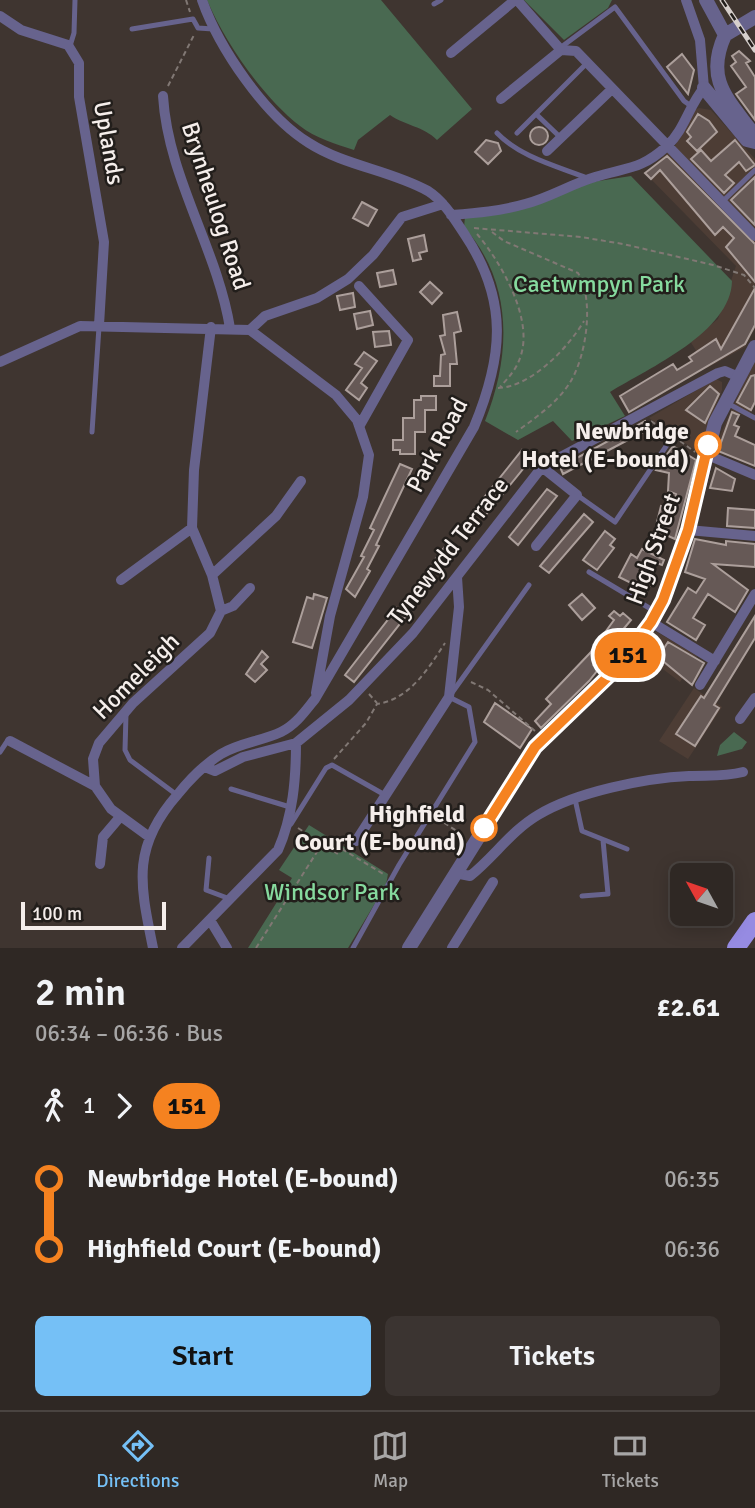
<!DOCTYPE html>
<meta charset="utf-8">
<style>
:root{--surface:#2f2824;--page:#3b3431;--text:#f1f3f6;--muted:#a7a6a6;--line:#4a4441;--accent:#75c0f6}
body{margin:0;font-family:Signika,sans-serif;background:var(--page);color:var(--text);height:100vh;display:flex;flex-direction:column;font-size:26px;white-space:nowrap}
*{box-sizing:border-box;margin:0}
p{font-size:23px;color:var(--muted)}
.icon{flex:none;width:38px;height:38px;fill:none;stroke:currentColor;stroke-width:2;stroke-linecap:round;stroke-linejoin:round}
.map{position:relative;height:948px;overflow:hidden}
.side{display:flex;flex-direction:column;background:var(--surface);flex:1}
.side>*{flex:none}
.badge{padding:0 14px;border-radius:23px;font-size:24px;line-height:46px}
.needle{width:46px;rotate:310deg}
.controls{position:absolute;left:670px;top:863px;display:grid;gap:14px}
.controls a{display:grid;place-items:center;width:63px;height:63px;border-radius:10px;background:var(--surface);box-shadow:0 4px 18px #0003,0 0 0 2px var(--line);font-size:35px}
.scale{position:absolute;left:21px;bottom:18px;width:145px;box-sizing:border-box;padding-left:7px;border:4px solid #f5eeeb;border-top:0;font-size:19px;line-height:24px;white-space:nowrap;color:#f5eeeb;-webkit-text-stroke:5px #221e1b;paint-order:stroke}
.map>.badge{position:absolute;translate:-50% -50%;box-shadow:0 0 0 4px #fff}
.legs{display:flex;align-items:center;gap:10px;height:77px;padding:0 35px;font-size:23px}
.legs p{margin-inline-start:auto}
.summary{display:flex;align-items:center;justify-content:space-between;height:119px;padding:0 35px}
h1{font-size:38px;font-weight:600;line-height:52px}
.button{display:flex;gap:14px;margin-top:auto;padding:14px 35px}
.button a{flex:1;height:80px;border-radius:10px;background:var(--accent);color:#111;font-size:28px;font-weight:600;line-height:80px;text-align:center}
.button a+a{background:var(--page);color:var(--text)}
ul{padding:0 35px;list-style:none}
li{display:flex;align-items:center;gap:24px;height:70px;font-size:26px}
li i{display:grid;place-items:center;width:10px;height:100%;margin:0 9px;background:currentColor}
li i::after{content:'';width:18px;height:18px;margin:-9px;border:5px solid;border-radius:50%;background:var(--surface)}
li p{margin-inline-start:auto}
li:first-child i{background:linear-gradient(#0000 50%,currentColor 0)}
li:last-child i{background:linear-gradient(currentColor 50%,#0000 0)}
.tab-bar{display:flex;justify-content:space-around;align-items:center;height:98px;border-top:2px solid var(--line);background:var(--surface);font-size:19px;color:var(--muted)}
.tab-bar a{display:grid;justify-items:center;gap:4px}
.tab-bar .current{color:var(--accent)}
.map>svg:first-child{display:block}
.built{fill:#4d3d35}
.green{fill:#496951}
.building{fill:#665956;stroke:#ac9f9b;stroke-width:2}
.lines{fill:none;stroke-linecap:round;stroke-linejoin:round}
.path{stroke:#817874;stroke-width:2;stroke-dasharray:5 3.5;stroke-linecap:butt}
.service{stroke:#67638d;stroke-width:5}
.minor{stroke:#67638d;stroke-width:10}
.tertiary{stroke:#67638d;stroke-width:14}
.primary{stroke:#968be2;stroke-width:18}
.rail-casing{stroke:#d6cfcc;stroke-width:5}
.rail{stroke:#221e1b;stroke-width:2.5;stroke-dasharray:8;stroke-linecap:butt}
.line-1-casing{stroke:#fff;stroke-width:16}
.line-1{stroke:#f58220;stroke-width:10}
.stop-1-dot{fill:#fff;stroke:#f58220;stroke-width:3.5}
.labels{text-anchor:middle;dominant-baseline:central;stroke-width:5;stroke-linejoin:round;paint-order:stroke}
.street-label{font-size:24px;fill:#f5eeeb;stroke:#221e1b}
.park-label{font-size:24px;fill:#86da9e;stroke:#221e1b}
.stop-label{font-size:24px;font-weight:bold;fill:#f5eeeb;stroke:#221e1b;text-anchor:end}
</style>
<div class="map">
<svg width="755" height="948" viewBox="0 0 755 948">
<rect width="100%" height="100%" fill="#3f3530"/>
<!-- built -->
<path class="built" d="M699,108L711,110L755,159V328L745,347L707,368L690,341L718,319L736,266L645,173L675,146L694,110Z
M755,357V403L748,417L740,413L721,455L713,451Z
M716,379L722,382V390L698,452L649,418Z
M652,632H657L697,656L680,682L639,651Z
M694,688L722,707L688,759L659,741Z"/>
<!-- green -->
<path class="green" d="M207,0H381L472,109L437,140C423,126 406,126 390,115L358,140L354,150C336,144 315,138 300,126C262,96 226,44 207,0Z
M524,0H612L608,8L564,40Z
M631,176L732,281C731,332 649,368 610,392L625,416L572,441L553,421L518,440L485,421C511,356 514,283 464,227L465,217L592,182Z
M734,732L747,742L742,749L717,756L720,745Z
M309,825L388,874L386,885L348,948H248L292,878L279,870Z"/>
<!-- building -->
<path class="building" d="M739,51L750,61L746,63L755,77V120L736,94L746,87L731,66L736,62L732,56Z
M682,54L694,70L688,94L667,67Z
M698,114L709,121L717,132L697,151L687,141L691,137L687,132Z
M530 136a9 9 0 1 1 18 0a9 9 0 1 1-18 0Z
M486,140L498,143L501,151L488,164L475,152Z
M735,140L755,165L746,171L739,162L725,175L734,183L724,193L691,159L701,150L711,161Z
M667,156L755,244V282L726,247L734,238L723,227L715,235L660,170L651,179L645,173Z
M755,177V225L731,200Z
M362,202L377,210L368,226L353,218Z
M424,235L427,251L419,253L421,259L413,261L408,239Z
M393,270L396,284L380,287L377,273Z
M430,282L442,293L432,304L420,292Z
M755,288V325L745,344L629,412L620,396L673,364L677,370L692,361L689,357L716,339L721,349Z
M353,293L355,307L340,310L337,296Z
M370,311L373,325L357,329L354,314Z
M457,312L461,331L454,333L457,364H450V386H434V376H440L441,355L445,354L440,336L445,335L443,315Z
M389,331L391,345L375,347L373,332Z
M364,352L377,361L361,383L367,388L359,400L346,390L362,368L355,364Z
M755,375V402L751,410L737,402L751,376Z
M710,386L719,394L705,423L686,410Z
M421,396H436V410H425V432H415V454H400V450H393V440H403V418H414V400H421Z
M732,412L739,415L734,425L739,427L735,436L755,445V466L718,451Z
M645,421L649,429L563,474L560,467Z
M673,446L696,460L675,539L659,532L661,523L657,522L661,506L672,509L676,494L668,491L669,473L656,470Z
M522,450L532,458L484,517L474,510Z
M400,464L412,469L376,545L379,546L367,569L370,571L355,597L346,589L364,557L361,556L374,530L370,528Z
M716,468L735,479L732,491L710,488Z
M547,489L557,496L518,545L509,537Z
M728,508L755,510V528L727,526Z
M584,514L593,522L549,573L540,566Z
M605,531L615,539L610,545L614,548L597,570L583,560Z
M695,539L726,545V541L755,544V567L713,564L748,590L735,612L708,594L693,618L705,625L696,640L667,622L688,588L696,593L705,579L685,572Z
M447,544L456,552L446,565L436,558Z
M642,549L664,560L662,565L648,560L651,564L647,572L655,576L647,591L619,577L631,554L637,558Z
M314,594L327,598L312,648L293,642L307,597L313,599Z
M582,594L595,608L582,620L569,605Z
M397,608L406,616L354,682L345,675Z
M614,611L620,616L623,613L631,620L615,639L620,642L589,681L541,728L535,721L551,704L546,699L590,653L614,620L609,616Z
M755,616V638L714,705L719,708L695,746L676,734L701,696L704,698Z
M668,642L704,663L692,685L658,657Z
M262,651L268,657L261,664L267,670L255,682L246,674Z
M495,703L532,729L520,748L484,722Z"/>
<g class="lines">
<!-- path -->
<path class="path" d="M186,0L190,12
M168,86L194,35
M474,228L581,237L623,244L713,265L744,275L755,288
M492,232L504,241L578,273C595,300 586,359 569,384C556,404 535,418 516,432
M477,234C500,261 533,317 521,355C517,369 509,377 500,387
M498,388C531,387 568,348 584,321
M651,421L667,432
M680,441L695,452
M471,682L488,690L535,731
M369,694L377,703
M334,759L366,723L377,704C410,699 428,669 445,643
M437,818L464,836
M298,828L338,854L347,844
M342,849L385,875
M256,948L322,844"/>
<!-- service -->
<path class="service" d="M434,4L441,0
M132,29L193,19L198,28L213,29
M70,46L74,33L75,0
M560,48L615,7L684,101L691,106
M536,114L561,138
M497,133C520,157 556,166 587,178
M517,133L587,63
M722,202L755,170
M727,403L755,418
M92,432L99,327
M577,495L615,522L673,436
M589,572L656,612
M126,714L125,750L130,760L177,795
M0,752L8,740
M231,789L290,807
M575,799L582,831L627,849
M291,824L326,768L332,765L385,795
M209,858L206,890L230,899
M582,896L608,894L603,840
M353,948L399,865L475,742L469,707L449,697L529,585"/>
<!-- minor -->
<path class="minor" d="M517,0L561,50
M0,16L21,30L68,45L79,63V97L104,242L99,325
M451,53L515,0
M163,96C168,178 217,248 230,328
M501,99L561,50L576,51L755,236
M547,151L612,89
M451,215C477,213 501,211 525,204C549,198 571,184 595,177C627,167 641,170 667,146C685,129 689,105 704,88L700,40L686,0
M359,286L408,340L360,425
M211,327L194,470L192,528L212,575L221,611
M250,330L265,316L317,298L348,279L373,255L402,217L443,204
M0,362L80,326L250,330L336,395L357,420L369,455L363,497L330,616L316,693
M705,454L755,475
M688,530L755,536
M536,546L577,495L542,467
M212,575L276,516L301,481
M121,580L192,528
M651,622L715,661
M700,685L755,594
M740,719L755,698
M10,741L95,786
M205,767L215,771L243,757L296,743L349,700L413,633L542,467L718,373L725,371L739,377
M148,836L111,809L95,786L93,759L99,743L133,703L210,633L221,611L233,606L250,588
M356,841L449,697L459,607L457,577
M100,864L103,837L120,817
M455,873L470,876C494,857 511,831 538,815C576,792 645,778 689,776C708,775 724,777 743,772
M210,920L227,948
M153,948C140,884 131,847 178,794C190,779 205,764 221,754C239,743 262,741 281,732C296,725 306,710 315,699L474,427C503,357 509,301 465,235C455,220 444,201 428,191C390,170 345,166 309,143C265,116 219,48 202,0
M182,948L278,850C293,816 296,779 296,743
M452,948L493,882"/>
<!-- tertiary -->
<path class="tertiary" d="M706,0L725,35
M725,35C704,81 729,100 755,136
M725,35L755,17
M704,88L747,140L755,142
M409,948L535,747L616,669L651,622L663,600L688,530L715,423L755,347"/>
<!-- primary -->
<path class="primary" d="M736,948L755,921"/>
<!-- rail casing -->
<g class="rail-casing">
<path id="rail" d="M722,0L755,50"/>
</g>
<!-- rail -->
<use href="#rail" class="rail"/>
</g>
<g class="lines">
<!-- line-1 casing -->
<g class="line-1-casing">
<path id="line-1" d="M484,828L535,747L616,669L651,622L663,600L688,530L708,445"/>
</g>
<!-- line-1 -->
<use href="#line-1" class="line-1"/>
</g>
<!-- markers -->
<g class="stop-1-dot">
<circle cx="708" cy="445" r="12"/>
<circle cx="484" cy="828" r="12"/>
</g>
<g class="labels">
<!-- street labels -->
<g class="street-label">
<text transform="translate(109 143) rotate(80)">Uplands</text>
<text transform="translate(216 206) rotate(72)">Brynheulog Road</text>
<text transform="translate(437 445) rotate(-62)">Park Road</text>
<text transform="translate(653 549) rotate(-70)">High Street</text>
<text transform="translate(448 551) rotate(-52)">Tynewydd Terrace</text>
<text transform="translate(136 676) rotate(-45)">Homeleigh</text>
</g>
<!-- park labels -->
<g class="park-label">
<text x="599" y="284">Caetwmpyn Park</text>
<text x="332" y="892">Windsor Park</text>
</g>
<!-- stop labels -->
<g class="stop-label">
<text x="689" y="431">Newbridge<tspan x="689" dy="28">Hotel (E-bound)</tspan></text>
<text x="465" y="814">Highfield<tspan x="465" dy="28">Court (E-bound)</tspan></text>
</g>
</g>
</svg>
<div class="controls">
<a><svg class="needle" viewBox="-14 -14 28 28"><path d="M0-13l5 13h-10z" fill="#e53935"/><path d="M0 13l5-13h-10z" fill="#a7a6a6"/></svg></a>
</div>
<div class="scale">100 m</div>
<b class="badge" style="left:628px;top:655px;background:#f58220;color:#111">151</b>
</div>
<section class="side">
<div class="summary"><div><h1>2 min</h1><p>06:34 – 06:36 · Bus</p></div><b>£2.61</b></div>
<div class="legs"><svg class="icon" aria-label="walk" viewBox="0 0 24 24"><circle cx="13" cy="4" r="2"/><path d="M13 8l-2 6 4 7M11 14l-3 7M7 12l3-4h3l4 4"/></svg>1<svg class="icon" aria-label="forward" viewBox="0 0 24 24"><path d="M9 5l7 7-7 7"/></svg><b class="badge" style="background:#f58220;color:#111">151</b></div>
<ul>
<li><i style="color:#f58220"></i><b>Newbridge Hotel (E-bound)</b><p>06:35</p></li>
<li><i style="color:#f58220"></i><b>Highfield Court (E-bound)</b><p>06:36</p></li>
</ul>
<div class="button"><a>Start</a><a>Tickets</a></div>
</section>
<nav class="tab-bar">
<a class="current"><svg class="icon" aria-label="directions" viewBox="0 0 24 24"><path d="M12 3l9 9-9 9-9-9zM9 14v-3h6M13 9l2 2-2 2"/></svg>Directions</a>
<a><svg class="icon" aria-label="map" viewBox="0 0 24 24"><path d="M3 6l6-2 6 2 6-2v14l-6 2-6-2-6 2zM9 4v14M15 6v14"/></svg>Map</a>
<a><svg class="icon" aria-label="tickets" viewBox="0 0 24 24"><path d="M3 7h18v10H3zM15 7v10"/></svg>Tickets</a>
</nav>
